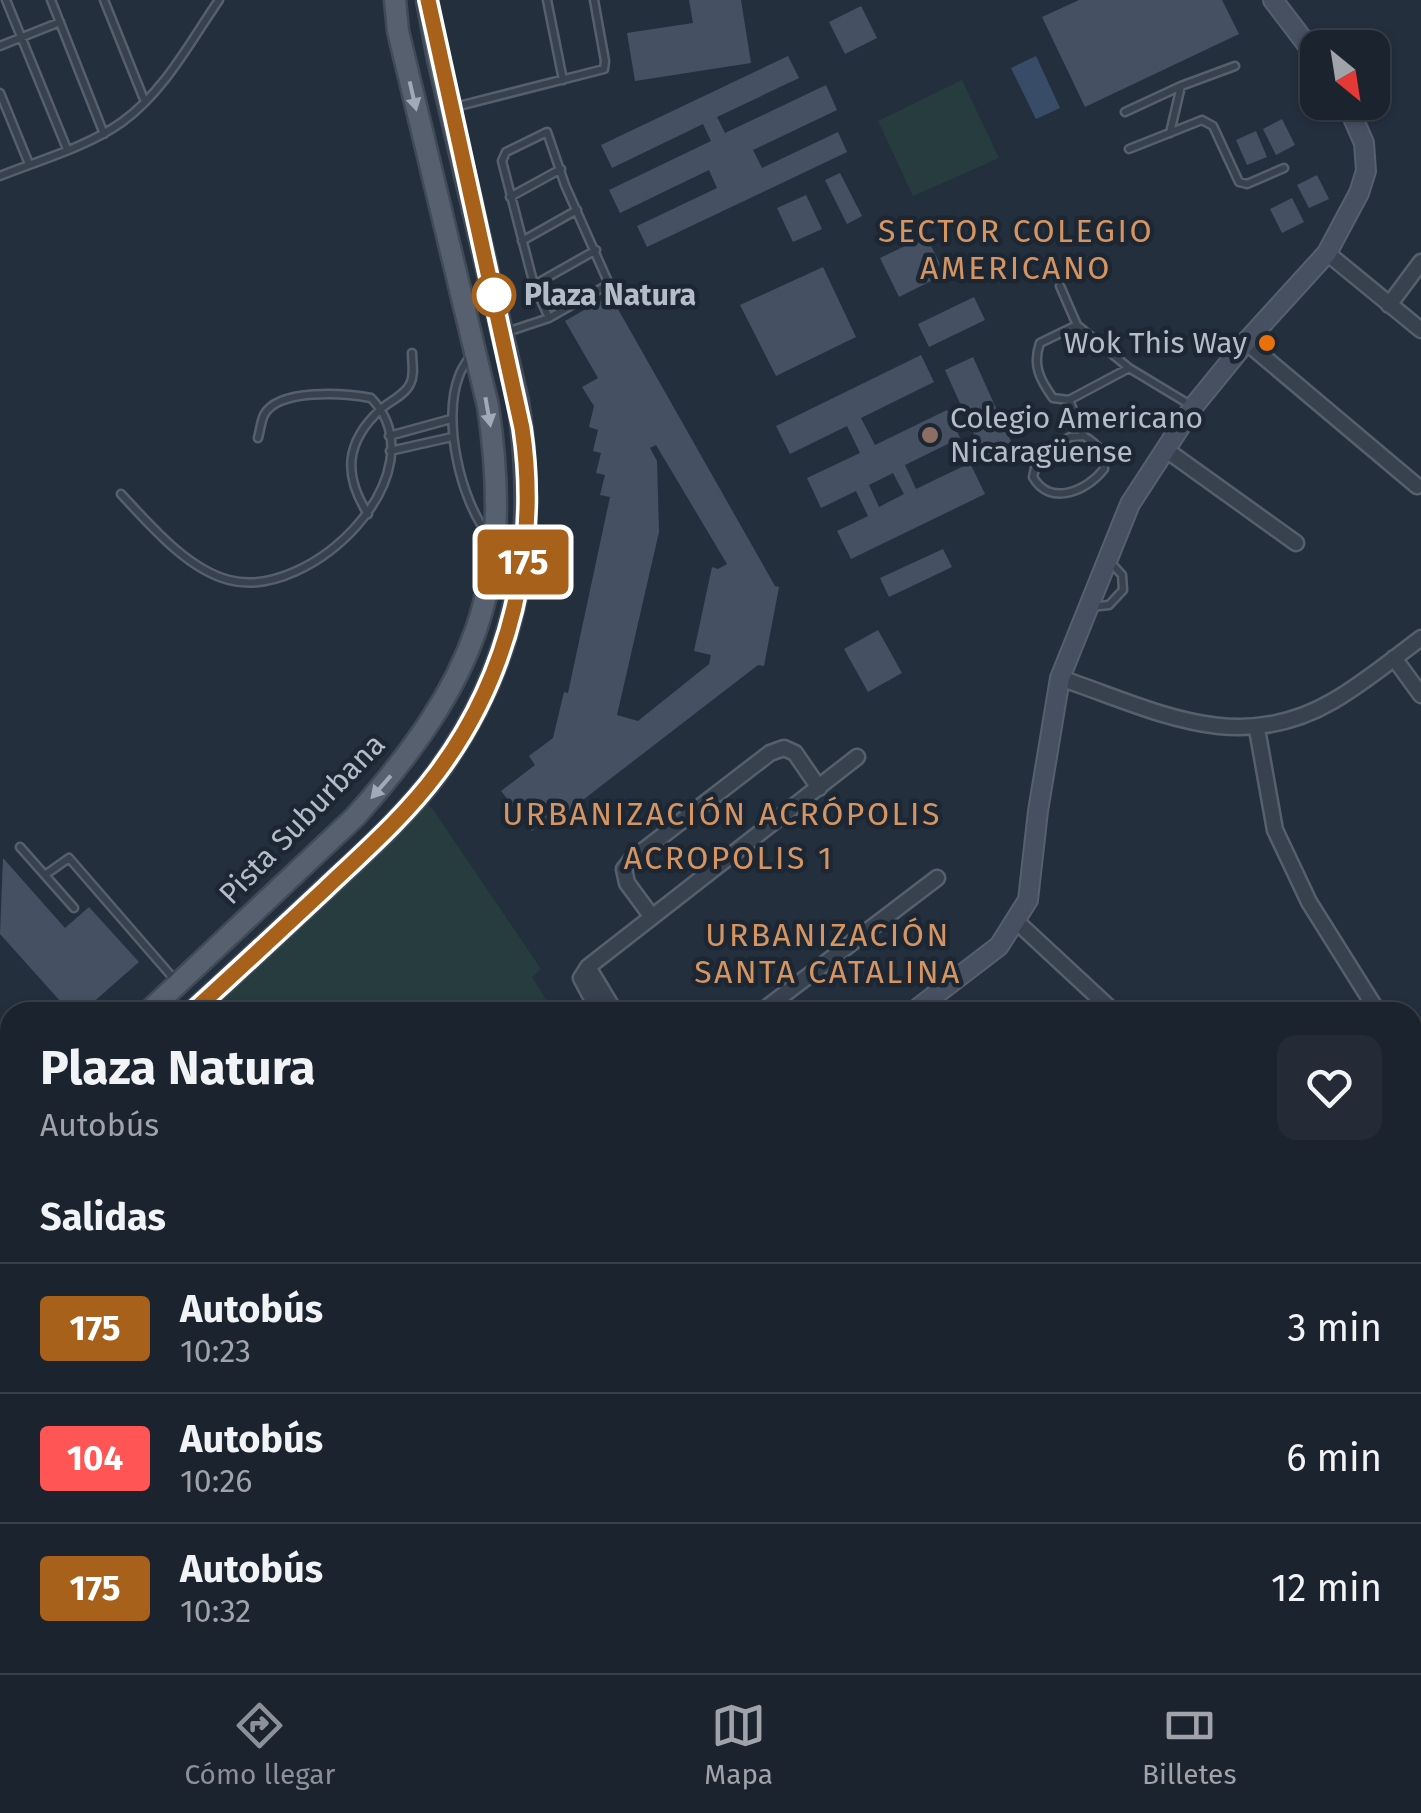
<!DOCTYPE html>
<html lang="es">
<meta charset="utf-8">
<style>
:root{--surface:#1b232e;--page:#242b36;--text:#f1f3f6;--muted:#a0a4aa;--line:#39404a;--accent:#8c9099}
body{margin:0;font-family:"Fira Sans",sans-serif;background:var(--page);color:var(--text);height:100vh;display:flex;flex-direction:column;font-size:38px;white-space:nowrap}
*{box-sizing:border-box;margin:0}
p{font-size:32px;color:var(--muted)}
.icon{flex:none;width:55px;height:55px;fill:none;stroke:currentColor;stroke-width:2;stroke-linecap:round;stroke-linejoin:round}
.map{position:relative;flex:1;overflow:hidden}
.sheet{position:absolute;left:0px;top:1002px;width:1422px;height:672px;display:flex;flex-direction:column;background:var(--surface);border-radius:30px 30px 0 0;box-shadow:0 2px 8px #0004,0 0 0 2px var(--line)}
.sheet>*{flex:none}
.badge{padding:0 20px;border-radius:8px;font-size:35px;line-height:65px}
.needle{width:65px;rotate:150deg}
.fabs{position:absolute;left:1300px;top:30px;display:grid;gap:20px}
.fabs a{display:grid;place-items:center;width:90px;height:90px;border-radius:20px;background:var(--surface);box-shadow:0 2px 8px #0004,0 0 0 2px var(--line);font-size:50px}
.map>.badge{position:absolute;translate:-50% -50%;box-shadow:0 0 0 5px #fff}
h2{padding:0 40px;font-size:38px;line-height:90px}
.round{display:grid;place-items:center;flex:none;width:105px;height:105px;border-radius:20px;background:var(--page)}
.summary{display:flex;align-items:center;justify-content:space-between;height:170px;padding:0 40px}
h1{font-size:48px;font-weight:700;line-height:75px}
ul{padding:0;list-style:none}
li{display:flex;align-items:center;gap:30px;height:130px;padding:0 40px;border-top:2px solid var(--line)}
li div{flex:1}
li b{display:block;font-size:38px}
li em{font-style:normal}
li .badge{min-width:110px;font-weight:700;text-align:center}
.tabs{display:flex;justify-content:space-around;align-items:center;height:140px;border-top:2px solid var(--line);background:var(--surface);font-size:28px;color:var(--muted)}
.tabs a{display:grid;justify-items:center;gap:5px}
.tabs .current{color:var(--accent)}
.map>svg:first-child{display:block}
.green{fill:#263c3f}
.water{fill:#394c67}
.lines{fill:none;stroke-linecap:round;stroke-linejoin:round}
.stream{stroke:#394c67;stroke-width:5}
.building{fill:#455162;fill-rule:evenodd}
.lane-casing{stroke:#565f6c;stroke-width:11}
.street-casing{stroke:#565f6c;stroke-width:19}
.secondary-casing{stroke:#565f6c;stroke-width:22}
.primary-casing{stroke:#414a57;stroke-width:25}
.lane{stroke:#38414e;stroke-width:6}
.street{stroke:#38414e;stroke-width:14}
.secondary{stroke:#465061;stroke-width:18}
.primary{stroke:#56606e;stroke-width:20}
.oneway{fill:#a1aab7}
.line-casing{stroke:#fff;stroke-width:22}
.line{stroke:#a8611a;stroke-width:15}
.stop-dot{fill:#fff;stroke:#a8611a;stroke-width:5}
.food-dot{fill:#e8710a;stroke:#1d2633;stroke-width:4}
.education-dot{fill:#8d6e63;stroke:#1d2633;stroke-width:4}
.labels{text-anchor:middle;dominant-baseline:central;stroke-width:9;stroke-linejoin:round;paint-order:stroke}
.stop-label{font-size:30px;font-weight:bold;fill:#b4bcc9;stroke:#1d2633;text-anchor:start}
.poi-label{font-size:30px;fill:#b4bcc9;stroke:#1d2633;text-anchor:end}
.street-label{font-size:30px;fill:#b4bcc9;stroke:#1d2633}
.neighbourhood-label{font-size:32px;letter-spacing:2.5px;fill:#d59563;stroke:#1d2633}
</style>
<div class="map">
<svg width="1421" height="1673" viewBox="0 0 1421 1673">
<rect width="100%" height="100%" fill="#242f3e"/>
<!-- green -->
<path class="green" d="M962,80L999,158L913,196L878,121Z
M417,796L432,808L541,969L532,977L554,1012H192Z
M0,1150L10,1157V1203L0,1196Z"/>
<!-- water -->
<path class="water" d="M1036,56L1060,108L1036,119L1011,68Z"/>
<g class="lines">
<!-- stream -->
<path class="stream" d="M488,1665L494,1673"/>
</g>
<!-- building -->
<path class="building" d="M689,0H741L751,63L635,81L627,33L693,23Z
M1079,0H1222L1239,34L1085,107L1042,17Z
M861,6L877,38L845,54L829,22Z
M788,56L799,78L717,117L725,133L826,85L837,110L753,150L762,168L838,132L847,152L647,247L637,226L717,188L709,170L620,213L609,190L711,141L703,124L612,168L601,145Z
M1282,119L1295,145L1276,155L1263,129Z
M1256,131L1267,157L1247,165L1236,140Z
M840,173L862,216L847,224L825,180Z
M1317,175L1329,199L1309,208L1297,185Z
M806,195L822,229L793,242L777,208Z
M1292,198L1304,222L1282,233L1270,209Z
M926,236L945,274L899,297L880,258Z
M823,267L856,337L776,376L740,305Z
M610,295L775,586L779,587L764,666L758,665L566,813L562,808L532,831L501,791L535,765L529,756L553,738L564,692L568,693L610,497L600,495L605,475L596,473L601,453L593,451L598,430L589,427L594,406L582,387L598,378L565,321ZM656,445L727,564L718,569L712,567L694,651L711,655L709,664L638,721L617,715L659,532L657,461L650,448Z
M974,297L985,320L929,347L918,324Z
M921,355L934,382L861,418L875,445L947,410L960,438L905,465L916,489L970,463L985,494L851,559L837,531L868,516L856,491L821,508L807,478L860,453L847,426L790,454L776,426ZM893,473L904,494L879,507L869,485Z
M973,357L1014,448L986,461L945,370Z
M943,549L952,567L889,597L880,578Z
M878,630L902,673L868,692L844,649Z
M3,858L65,928L89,907L139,962L82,1012H70L0,934Z
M10,1436V1460L0,1465V1442Z
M1163,1665H1189L1181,1673H1154Z
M1198,1665H1218L1222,1670L1219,1673H1190Z"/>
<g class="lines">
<!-- lane casing -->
<g class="lane-casing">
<path id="lane" d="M6,0L67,149
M51,0L104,134
M104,0L145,102
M547,0L563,80
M0,46L60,22
M0,93L29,164
M455,107L604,69L605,61L594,0
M1125,112L1181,86L1235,66
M1170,133L1181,86
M1129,149L1202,120L1213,126L1239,182L1247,184L1284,168
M0,176C40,160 87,147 122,122C164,92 190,42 219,0
M510,197L561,169
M522,241L577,210
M534,285L596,250
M1060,286L1077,325L1129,368L1192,406
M1077,325L1040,343C1032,365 1040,380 1053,398L1069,400L1129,368
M504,333L549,318L609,284L565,185L547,132L506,152L502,161L534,285L549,318
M471,355C467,361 461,369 459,376C442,419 460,500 489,536
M1069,400L1084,436
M389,436L451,419
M1084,436C1099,445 1104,452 1104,469C1087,491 1050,507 1033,477L1038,455L1070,437Z
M390,451L452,437
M121,494C150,525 187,569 229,580C311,602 442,472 371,398C345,393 278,388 264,415C261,421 260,431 258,438
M368,514C343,475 345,442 381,409C390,401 405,395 410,384C415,375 412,363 412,353
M1090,607L1109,605L1123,590L1122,575L1111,563
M20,847L74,908
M45,875L69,858L174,979
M0,1305H10"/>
</g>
<!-- street casing -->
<g class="street-casing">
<path id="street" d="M1327,253L1421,330
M1389,305L1421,262
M1246,342L1417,486
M1165,449L1296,543
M1394,658L1421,695
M1060,678C1155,710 1237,757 1333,701C1364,683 1393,659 1421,638
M1257,729L1275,830L1309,902L1378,1012
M652,917L627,883L624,869L631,860L770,753L784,748L795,753L819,788
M1017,922L1114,1012
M588,967L615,1012
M599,1012L581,978L588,967L857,757
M761,1012L937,878
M1412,1094L1421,1154
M1412,1220H1421
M0,1482L10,1477
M409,1665L416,1673
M354,1673L364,1665"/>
</g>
<!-- secondary casing -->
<g class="secondary-casing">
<path id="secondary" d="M1273,0L1318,59
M913,1012L999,946L1028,900L1038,811L1060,678L1130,504L1193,407L1246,342L1327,253L1359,193L1366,171L1364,143L1346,102
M459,1665L465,1673"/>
</g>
<!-- primary casing -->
<g class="primary-casing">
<path id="primary" d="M148,1012L355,817C474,683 515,587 488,406L398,31L395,0
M192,1012C237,971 282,929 326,888C365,852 406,815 438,772C519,660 539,537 518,402L438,59L427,0
M0,1118L10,1122
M0,1261L10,1260"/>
</g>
<!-- lane -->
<use href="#lane" class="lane"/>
<!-- street -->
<use href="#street" class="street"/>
<!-- secondary -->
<use href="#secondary" class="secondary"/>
<!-- primary -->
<use href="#primary" class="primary"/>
</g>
<!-- one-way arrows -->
<defs><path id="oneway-solid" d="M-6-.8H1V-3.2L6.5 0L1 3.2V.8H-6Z" transform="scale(2.5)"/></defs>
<g class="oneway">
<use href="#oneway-solid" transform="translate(413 96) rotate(77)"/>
<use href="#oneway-solid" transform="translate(488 412) rotate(80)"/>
<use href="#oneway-solid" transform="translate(381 787) rotate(131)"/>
</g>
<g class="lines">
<!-- line casing -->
<g class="line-casing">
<path id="line" d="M192,1012C237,971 281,930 326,888C364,852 405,816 437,773C510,676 540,548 522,428L428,0"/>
</g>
<!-- line -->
<use href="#line" class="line"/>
</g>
<!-- markers -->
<circle class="stop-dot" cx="494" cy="295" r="20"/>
<circle class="food-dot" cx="1267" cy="343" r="10"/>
<circle class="education-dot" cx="930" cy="435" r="10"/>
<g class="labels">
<!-- stop labels -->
<g class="stop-label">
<text x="524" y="295">Plaza Natura</text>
</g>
<!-- poi labels -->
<g class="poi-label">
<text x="1247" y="343">Wok This Way</text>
<text x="950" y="418" text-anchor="start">Colegio Americano<tspan x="950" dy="34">Nicaragüense</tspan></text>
</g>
<!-- street labels -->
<g class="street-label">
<text transform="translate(302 819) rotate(-46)">Pista Suburbana</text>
</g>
<!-- neighbourhood labels -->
<g class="neighbourhood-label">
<text x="1016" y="231">SECTOR COLEGIO<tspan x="1016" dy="37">AMERICANO</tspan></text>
<text x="722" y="814">URBANIZACIÓN ACRÓPOLIS</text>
<text x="729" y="858">ACROPOLIS 1</text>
<text x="828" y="935">URBANIZACIÓN<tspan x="828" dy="37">SANTA CATALINA</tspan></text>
</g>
</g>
</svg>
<div class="fabs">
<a><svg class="needle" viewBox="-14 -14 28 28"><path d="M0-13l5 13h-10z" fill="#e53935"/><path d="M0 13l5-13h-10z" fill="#a0a4aa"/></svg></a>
</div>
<b class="badge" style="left:523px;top:562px;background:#a8611a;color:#fff">175</b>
<section class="sheet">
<div class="summary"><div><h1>Plaza Natura</h1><p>Autobús</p></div><a class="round"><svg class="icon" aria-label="heart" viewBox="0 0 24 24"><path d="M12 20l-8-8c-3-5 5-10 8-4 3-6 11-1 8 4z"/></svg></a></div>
<h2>Salidas</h2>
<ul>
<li><span class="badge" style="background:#a8611a;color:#fff">175</span><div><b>Autobús</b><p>10:23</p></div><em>3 min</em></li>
<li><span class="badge" style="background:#f55;color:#fff">104</span><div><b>Autobús</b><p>10:26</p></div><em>6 min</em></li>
<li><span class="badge" style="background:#a8611a;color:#fff">175</span><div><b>Autobús</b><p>10:32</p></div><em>12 min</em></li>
</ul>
</section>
</div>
<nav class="tabs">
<a class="current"><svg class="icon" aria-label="directions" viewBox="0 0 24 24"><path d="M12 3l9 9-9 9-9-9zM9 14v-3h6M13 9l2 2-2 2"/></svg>Cómo llegar</a>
<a><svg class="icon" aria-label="map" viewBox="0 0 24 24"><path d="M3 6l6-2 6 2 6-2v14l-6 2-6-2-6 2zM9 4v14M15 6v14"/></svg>Mapa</a>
<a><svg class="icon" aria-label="tickets" viewBox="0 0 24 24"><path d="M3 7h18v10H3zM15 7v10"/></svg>Billetes</a>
</nav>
